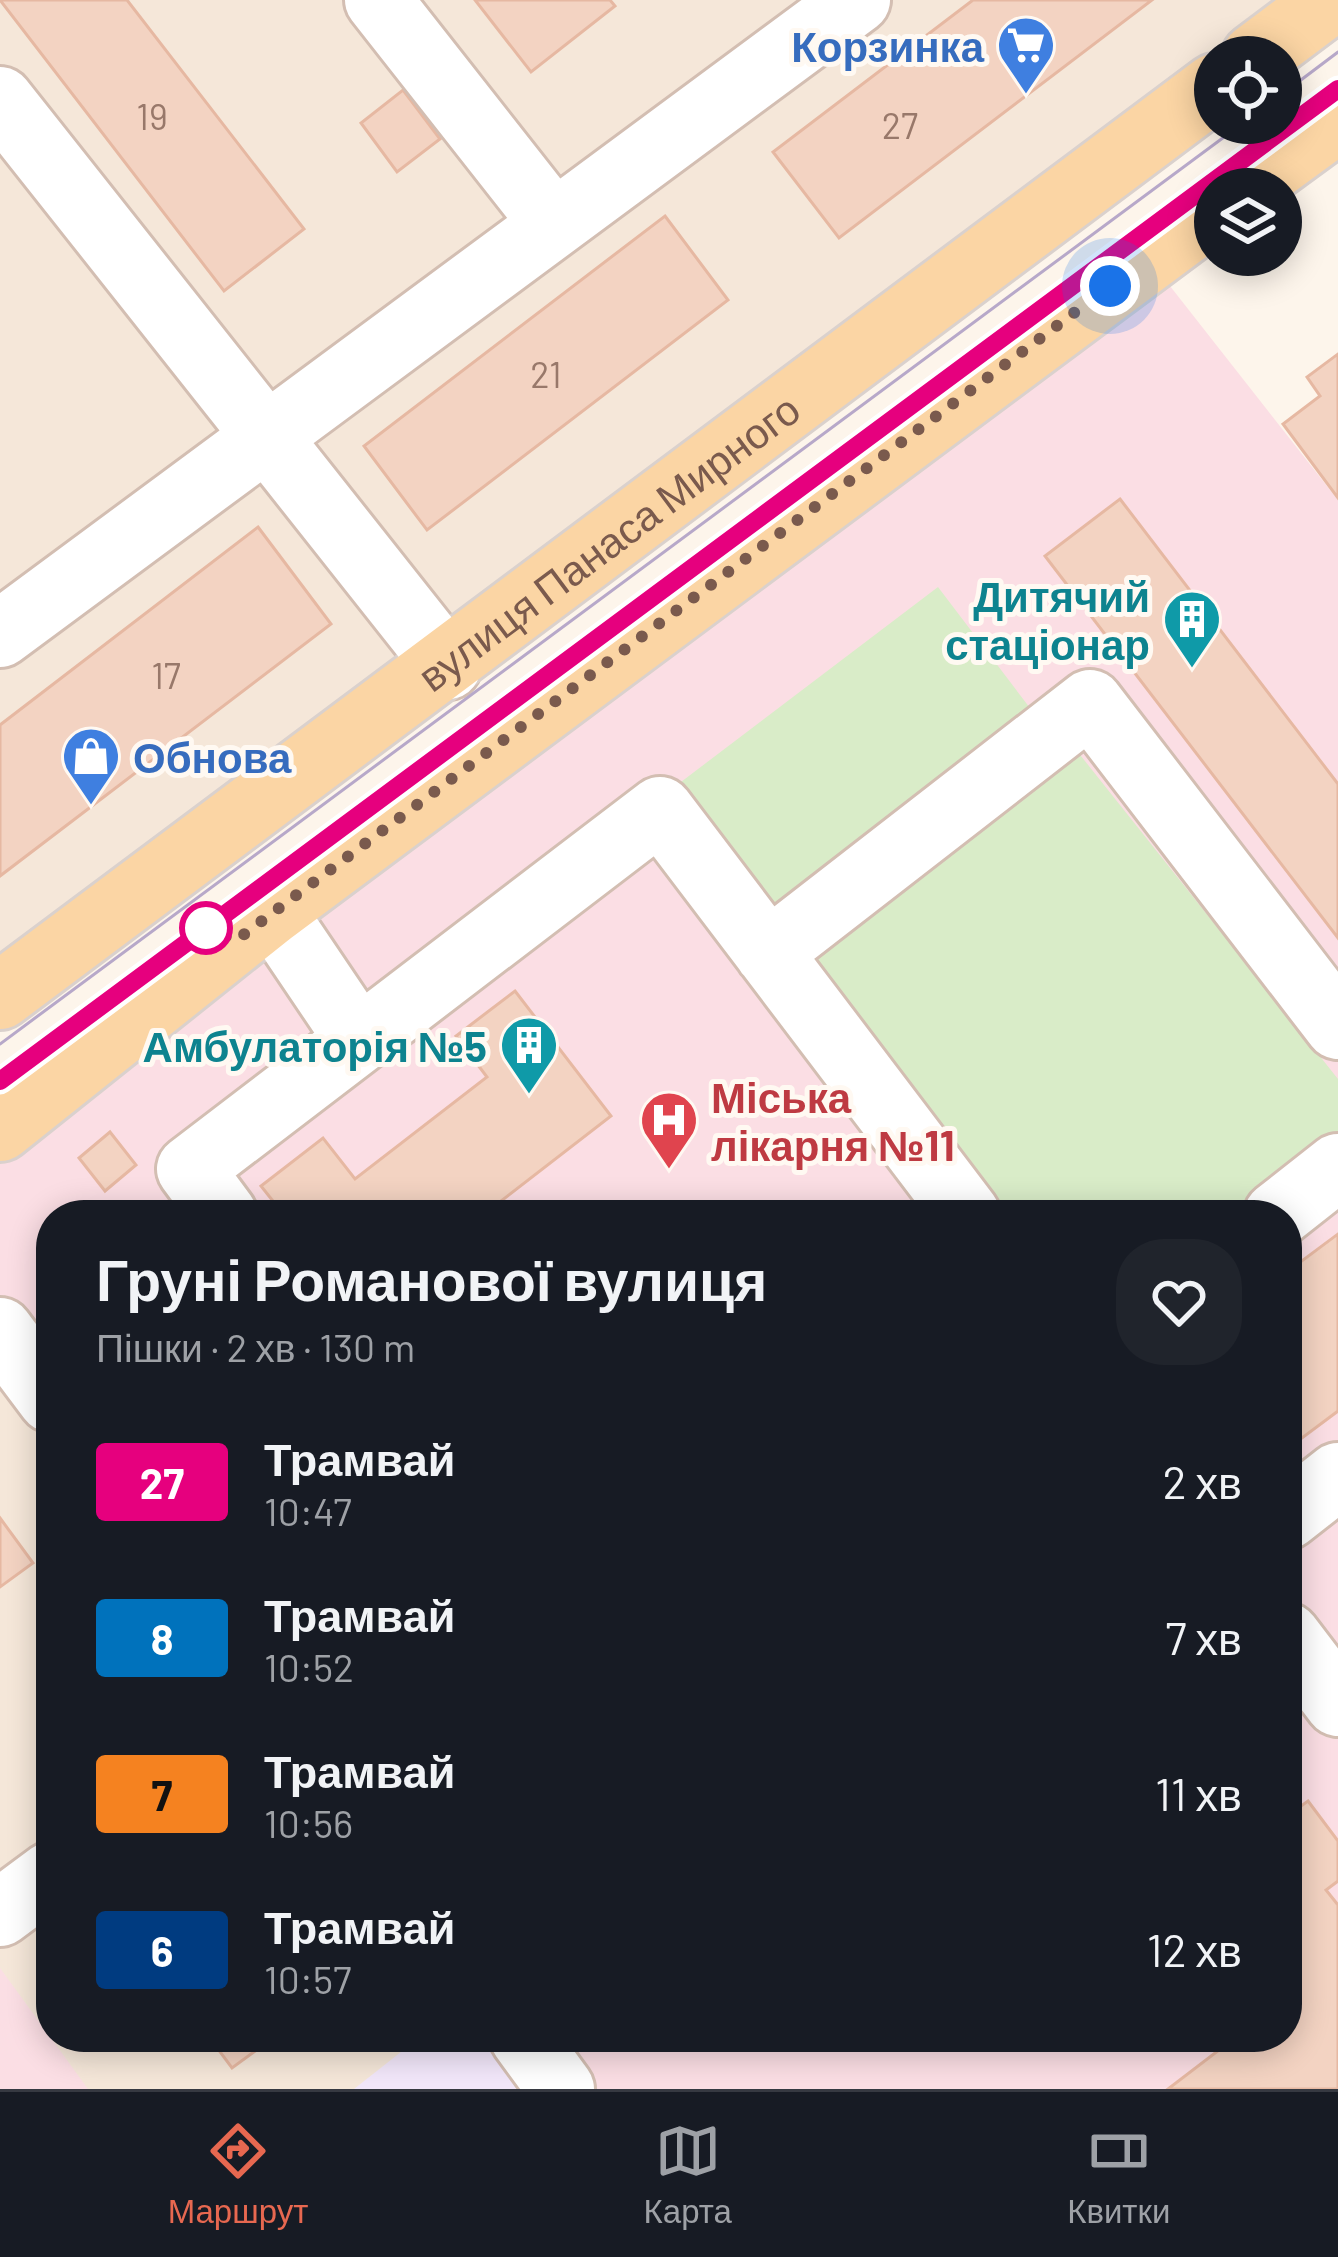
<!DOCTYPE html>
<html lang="uk">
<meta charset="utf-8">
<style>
:root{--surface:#171b24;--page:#20242c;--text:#f1f3f6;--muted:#9ea1a6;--line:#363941;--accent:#e76850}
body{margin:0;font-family:Barlow,sans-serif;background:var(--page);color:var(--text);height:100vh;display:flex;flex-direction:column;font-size:45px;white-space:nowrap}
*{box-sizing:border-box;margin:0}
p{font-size:39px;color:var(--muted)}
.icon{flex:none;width:66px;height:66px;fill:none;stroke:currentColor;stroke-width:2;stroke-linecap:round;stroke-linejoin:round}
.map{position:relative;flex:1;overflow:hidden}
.panel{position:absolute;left:36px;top:1200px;width:1266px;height:852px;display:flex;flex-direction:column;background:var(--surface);border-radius:48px;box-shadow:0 6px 30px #0003}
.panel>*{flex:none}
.badge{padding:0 24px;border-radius:9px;font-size:42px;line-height:78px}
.tools{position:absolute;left:1194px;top:36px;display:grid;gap:24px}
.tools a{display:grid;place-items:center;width:108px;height:108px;border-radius:50%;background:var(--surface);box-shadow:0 6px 30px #0003;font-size:60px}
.you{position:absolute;width:60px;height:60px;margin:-30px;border:9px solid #fff;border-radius:50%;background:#1a73e8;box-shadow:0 0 0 18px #1a73e833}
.map>.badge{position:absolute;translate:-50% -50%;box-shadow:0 0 0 6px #fff}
.round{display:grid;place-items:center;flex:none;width:126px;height:126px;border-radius:48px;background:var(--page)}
.head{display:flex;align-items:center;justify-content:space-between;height:204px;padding:0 60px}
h1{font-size:57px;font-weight:700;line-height:90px}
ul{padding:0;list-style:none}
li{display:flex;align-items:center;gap:36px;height:156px;padding:0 60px}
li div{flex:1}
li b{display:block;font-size:45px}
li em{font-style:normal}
li .badge{min-width:132px;font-weight:700;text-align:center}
.tab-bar{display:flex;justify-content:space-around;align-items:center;height:168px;border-top:3px solid var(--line);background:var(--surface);font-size:33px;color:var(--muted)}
.tab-bar a{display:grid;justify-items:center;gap:6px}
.tab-bar .current{color:var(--accent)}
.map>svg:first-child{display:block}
.residential{fill:#f5e7d9}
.education{fill:#f2e7fa}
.medical{fill:#fbdee4}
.green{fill:#d9ecc8}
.building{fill:#f3d3c2;stroke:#e6b8a2;stroke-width:3}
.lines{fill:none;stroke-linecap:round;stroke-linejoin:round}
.minor-casing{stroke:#d3beb2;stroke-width:72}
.major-casing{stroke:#dad1cd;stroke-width:72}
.minor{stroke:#fff;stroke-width:66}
.major{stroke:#fbd5a4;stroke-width:66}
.tram{stroke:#b7a8c9;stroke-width:3}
.line-casing{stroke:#fff;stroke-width:27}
.line{stroke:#e6007e;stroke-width:18}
.walk{stroke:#7a5a4d;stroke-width:12;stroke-dasharray:0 21.6}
.stop-dot{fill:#fff;stroke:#e6007e;stroke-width:6}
.labels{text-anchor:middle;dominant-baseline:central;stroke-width:10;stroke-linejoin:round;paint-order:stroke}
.number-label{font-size:36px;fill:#98786a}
.shop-label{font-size:42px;font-weight:bold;fill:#366cbe;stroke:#fff9f2;text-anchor:end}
.street-label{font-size:42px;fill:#7a5a4d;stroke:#fff9f2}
.culture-label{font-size:42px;font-weight:bold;fill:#0d838f;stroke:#fff9f2;text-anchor:end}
.health-label{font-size:42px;font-weight:bold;fill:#be3a42;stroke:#fff9f2;text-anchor:start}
</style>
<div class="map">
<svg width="1338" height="2089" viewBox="0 0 1338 2089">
<rect width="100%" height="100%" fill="#fdf5eb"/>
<!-- residential -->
<path class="residential" d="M0,0H1331L0,996Z
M0,1331L51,1399V2037H523L561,2089H0Z"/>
<!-- education -->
<path class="education" d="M420,2037H523L561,2089H354Z"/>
<!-- medical -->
<path class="medical" d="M1148,258L1338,500V2089H567L529,2037H1287V1215H51V1398L0,1330V1128Z
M0,1968L88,2089H0Z"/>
<!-- green -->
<path class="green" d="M938,587L1033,712L772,910L677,785Z
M1073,746L1338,1079V1131L1233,1215H1009L806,959Z"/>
<!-- building -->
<path class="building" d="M0,0H127L304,229L224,291Z
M475,0H610L615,6L531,72Z
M973,0H1152L839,238L773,152Z
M403,90L440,139L397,172L361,123Z
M665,216L728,300L427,530L364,446Z
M1338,354V498L1283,424L1320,396L1307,377Z
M1120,499L1338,784V938L1045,556Z
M258,527L331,624L0,876V725Z
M515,991L611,1116L483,1215H284L261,1186L323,1138L355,1179L487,1077L456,1036Z
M110,1132L136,1165L105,1191L79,1158Z
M1338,1234V1411L1302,1438L1287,1418V1272Z
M0,1518L33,1563L0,1587Z
M1308,1801L1338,1841V1881L1326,1890L1338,1905V2089H1168L1236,2037H1287V1816Z
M209,2037H274L232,2068Z"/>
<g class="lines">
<!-- minor casing -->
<g class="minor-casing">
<path id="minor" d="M378,0L554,224
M0,100L448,666
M0,634L857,0
M272,911L359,1040
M768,953L1090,703L1338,1026
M224,1215L190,1169L660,810L967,1215
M1277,1215L1338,1167
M0,1331L51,1399
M1287,1516L1338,1476
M1287,1636L1338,1703
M0,1913L51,1875
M523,2037L561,2089"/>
</g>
<!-- major casing -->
<g class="major-casing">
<g id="major">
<path d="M1255,57L1331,0"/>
<path d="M1242,189L1338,119"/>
<path id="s1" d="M0,996L1215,87"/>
<path d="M0,1128L272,911L1215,209"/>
</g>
</g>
<!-- minor -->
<use href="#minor" class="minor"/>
<!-- major -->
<use href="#major" class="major"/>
<!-- tram -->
<path class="tram" d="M1281,95L1338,52
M0,1044L1243,123
M0,1081L1338,89"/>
</g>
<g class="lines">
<!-- line casing -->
<g class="line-casing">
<path id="line" d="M0,1081L1338,89"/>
</g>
<!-- line -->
<use href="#line" class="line"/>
<!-- walk -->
<path class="walk" d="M206,928L235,941L1110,286"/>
</g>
<!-- icons -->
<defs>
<g id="supermarket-pin" transform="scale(3)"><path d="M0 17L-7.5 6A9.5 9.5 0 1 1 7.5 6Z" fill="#3f7fe0" stroke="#fff9f2"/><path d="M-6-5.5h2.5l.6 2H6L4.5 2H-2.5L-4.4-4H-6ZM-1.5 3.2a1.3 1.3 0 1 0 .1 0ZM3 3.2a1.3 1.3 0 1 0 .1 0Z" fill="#fff"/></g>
<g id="building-pin" transform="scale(3)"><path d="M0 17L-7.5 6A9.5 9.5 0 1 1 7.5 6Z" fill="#0f9aa8" stroke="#fff9f2"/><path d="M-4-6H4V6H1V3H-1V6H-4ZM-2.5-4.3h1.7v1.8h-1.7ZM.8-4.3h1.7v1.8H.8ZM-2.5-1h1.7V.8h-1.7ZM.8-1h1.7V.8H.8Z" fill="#fff"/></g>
<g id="shop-pin" transform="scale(3)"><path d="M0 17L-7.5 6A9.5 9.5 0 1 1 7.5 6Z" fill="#3f7fe0" stroke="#fff9f2"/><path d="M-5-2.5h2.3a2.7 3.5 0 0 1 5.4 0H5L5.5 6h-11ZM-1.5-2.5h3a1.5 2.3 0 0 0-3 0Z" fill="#fff"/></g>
<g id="hospital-pin" transform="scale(3)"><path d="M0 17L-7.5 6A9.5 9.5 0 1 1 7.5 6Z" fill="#e0444e" stroke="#fff9f2"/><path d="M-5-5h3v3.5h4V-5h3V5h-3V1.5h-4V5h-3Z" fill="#fff"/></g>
</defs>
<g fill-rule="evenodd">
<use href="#supermarket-pin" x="1026" y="45"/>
<use href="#building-pin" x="1192" y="619"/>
<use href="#shop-pin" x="91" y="756"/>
<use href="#building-pin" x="529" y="1045"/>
<use href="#hospital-pin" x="669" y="1120"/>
</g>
<!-- markers -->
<circle class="stop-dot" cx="206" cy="928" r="24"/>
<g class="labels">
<!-- number labels -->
<g class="number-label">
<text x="152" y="115">19</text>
<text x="900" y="124">27</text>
<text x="546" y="373">21</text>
<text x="166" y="674">17</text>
</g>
<!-- shop labels -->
<g class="shop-label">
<text x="984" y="45">Корзинка</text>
<text x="133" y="756" text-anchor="start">Обнова</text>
</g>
<!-- street labels -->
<g class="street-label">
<text stroke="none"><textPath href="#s1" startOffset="759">вулиця Панаса Мирного</textPath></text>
</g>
<!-- culture labels -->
<g class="culture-label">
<text x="1150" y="595">Дитячий<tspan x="1150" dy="48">стаціонар</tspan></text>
<text x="487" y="1045">Амбулаторія №5</text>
</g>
<!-- health labels -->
<g class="health-label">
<text x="711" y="1096">Міська<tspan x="711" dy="48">лікарня №11</tspan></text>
</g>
</g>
</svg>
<div class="tools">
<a><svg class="icon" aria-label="locate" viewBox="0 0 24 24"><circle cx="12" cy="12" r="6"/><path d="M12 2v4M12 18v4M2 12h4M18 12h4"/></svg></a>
<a><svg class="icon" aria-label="layers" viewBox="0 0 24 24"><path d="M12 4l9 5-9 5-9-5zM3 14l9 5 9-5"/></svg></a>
</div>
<div class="you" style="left:1110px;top:286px"></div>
<section class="panel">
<div class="head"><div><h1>Груні Романової вулиця</h1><p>Пішки · 2 хв · 130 m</p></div><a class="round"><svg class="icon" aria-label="heart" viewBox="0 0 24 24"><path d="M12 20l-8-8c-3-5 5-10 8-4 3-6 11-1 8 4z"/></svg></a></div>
<ul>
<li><span class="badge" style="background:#e6007e;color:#fff">27</span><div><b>Трамвай</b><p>10:47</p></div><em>2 хв</em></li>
<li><span class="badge" style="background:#0072bc;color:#fff">8</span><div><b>Трамвай</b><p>10:52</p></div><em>7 хв</em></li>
<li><span class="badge" style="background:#f58220;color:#111">7</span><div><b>Трамвай</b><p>10:56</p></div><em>11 хв</em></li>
<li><span class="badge" style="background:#003b80;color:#fff">6</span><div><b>Трамвай</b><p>10:57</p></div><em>12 хв</em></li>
</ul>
</section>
</div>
<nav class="tab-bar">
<a class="current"><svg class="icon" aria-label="directions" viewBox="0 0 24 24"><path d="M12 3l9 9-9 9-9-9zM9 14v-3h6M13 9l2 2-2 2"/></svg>Маршрут</a>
<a><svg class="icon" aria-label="map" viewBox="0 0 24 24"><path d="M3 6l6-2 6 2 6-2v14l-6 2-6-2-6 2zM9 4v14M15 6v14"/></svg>Карта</a>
<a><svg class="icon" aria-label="tickets" viewBox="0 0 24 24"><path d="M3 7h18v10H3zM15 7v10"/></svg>Квитки</a>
</nav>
